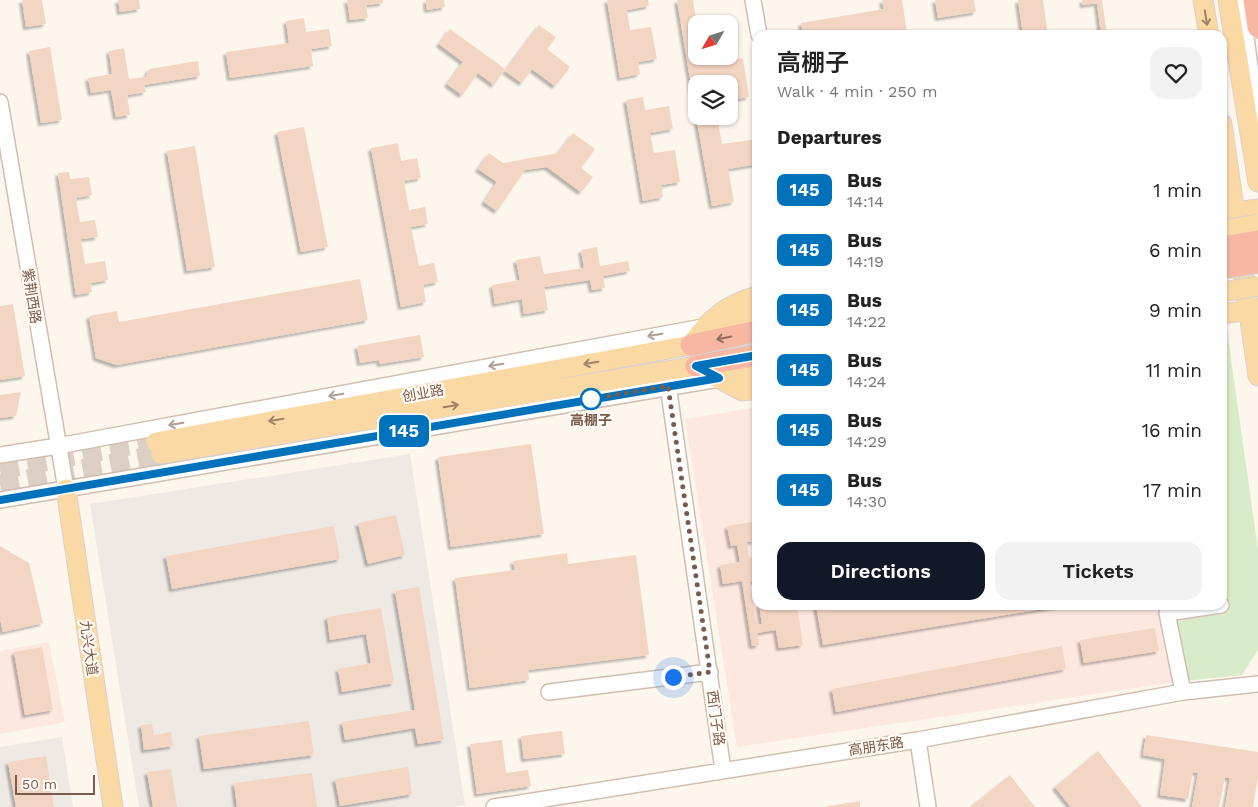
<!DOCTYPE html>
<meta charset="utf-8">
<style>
:root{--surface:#fff;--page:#f2f2f2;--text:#222;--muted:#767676;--accent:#111827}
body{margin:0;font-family:"Work Sans","Noto Sans SC",sans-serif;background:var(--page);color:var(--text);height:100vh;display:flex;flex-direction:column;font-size:19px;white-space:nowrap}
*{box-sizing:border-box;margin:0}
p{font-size:16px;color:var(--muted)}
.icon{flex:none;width:28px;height:28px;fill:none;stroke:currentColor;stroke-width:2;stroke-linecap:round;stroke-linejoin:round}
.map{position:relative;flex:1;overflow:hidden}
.details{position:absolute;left:752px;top:30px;width:475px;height:580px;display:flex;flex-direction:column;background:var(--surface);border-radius:15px;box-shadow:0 1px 4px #0004}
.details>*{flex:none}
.badge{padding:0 10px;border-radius:8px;font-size:18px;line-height:32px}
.needle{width:32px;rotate:231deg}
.buttons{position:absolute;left:688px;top:15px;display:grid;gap:10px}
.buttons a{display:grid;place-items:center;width:50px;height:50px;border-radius:10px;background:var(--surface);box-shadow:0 1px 4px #0004;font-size:25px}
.scale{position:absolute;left:15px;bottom:12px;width:80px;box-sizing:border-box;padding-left:5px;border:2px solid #7a5c4d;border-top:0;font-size:14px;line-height:18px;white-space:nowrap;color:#7a5c4d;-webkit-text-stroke:4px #fffaf3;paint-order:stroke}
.you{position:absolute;width:25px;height:25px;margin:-12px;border:4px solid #fff;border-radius:50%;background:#1a73e8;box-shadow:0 0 0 8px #1a73e833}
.map>.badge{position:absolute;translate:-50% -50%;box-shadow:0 0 0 2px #fff}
h2{padding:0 25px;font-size:19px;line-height:45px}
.round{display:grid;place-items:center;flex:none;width:52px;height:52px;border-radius:15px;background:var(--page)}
.headline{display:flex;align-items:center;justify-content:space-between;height:85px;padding:0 25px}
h1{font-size:24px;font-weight:600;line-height:38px}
.cta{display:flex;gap:10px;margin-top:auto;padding:10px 25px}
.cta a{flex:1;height:58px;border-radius:15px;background:var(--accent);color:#fff;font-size:20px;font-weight:600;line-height:58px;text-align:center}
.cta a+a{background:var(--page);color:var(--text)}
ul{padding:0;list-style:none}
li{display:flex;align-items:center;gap:15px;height:60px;padding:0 25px}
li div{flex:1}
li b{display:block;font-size:19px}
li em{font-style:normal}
li .badge{min-width:55px;font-weight:700;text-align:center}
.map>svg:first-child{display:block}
.commercial{fill:#fde8e0}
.industrial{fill:#efe9e4}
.green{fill:#d8ecc9}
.building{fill:#f3d5c3;filter:url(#shadow)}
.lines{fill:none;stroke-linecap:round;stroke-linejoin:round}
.major-tunnel{stroke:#dcd0c4;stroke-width:19;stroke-dasharray:19 9;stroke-linecap:butt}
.minor-casing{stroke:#d1beb0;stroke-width:18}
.major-casing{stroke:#dad1cd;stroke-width:21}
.highway-casing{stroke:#dad1cd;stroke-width:24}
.minor{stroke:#fff;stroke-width:15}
.major{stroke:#fbd9a5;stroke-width:19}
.highway{stroke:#f7b7a3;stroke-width:21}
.major-bridge-casing{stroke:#dad1cd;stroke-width:21;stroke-linecap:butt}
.highway-bridge-casing{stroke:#dad1cd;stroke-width:24;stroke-linecap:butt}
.major-bridge{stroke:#fbd9a5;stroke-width:19}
.highway-bridge{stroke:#f7b7a3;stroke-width:21}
.oneway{stroke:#a18267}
.oneway2{stroke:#af9d94}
.oneway3{stroke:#936e5e}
.line-casing{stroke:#fff;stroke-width:11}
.line{stroke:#0072bc;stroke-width:8}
.walk{stroke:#7a5c4d;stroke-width:5;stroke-dasharray:0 9}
.stop-dot{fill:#fff;stroke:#0072bc;stroke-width:2.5}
.labels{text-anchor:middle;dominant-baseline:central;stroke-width:4.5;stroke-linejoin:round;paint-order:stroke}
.street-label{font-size:14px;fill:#7a5c4d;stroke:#fffaf3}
.stop-label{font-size:14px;font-weight:bold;fill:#7a5c4d;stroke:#fffaf3}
</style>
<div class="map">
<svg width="1258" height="807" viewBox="0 0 1258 807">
<defs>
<filter id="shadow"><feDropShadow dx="-3" dy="3" stdDeviation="1" flood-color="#0004"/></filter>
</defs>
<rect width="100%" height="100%" fill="#fdf6ec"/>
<!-- commercial -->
<path class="commercial" d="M757,407L758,605H1163L1176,682L737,747L685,419Z
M49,642L65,722L0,734V651Z"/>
<!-- industrial -->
<path class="industrial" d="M410,454L465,805L453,807H139L90,504Z
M62,737L73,807H0V747Z"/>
<!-- green -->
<path class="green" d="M1222,323H1226L1258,550V650L1242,675L1176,682L1163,605H1222Z"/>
<!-- building -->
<path class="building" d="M22,0H42L46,24L26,27Z
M118,0H139L140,9L120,12Z
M347,0H383V3L366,5L368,18L350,20Z
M426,0H444L445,7L427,10Z
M607,0H648L649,6L627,10L630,30L651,27L657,59L638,62L640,74L620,78Z
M677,0H693L697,24L696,56H703L704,64L743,58L749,97L729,100V84H696L695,109Z
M882,0H902L907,32L887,35H803L801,23L884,9Z
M935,0H974L976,12L938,18Z
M1018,0H1043L1048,35H1023Z
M1082,0H1102L1107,35H1101L1097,3L1083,5Z
M304,18L306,32L329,29L332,46L311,49L313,66L230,78L226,52L289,43L286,21Z
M539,25L556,37L547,49L570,67L555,86L532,69L522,83L505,71Z
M450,29L505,69L494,85L478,73L462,95L447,84L463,62L439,44Z
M50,47L62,120L41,123L29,51Z
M124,48L129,79L146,77L149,69L198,61L200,76L144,85L146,92L127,95L130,115L116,117L111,90L91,93L88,78L112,74L109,51Z
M643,97L645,110L669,106L673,129L650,133L654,153L675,150L680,182L661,185L663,197L643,201L626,100Z
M696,116H717L722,144L758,139V164L728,169L734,202L712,206Z
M304,127L328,247L301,252L277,132Z
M573,133L595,149L581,168L593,177L581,192L547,167L525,170L497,211L484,202L497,182L478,169L489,153L503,163L558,153Z
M398,143L401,161L417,158L421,178L404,181L409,210L425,207L428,224L411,227L419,266L434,263L438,282L423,285L426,302L401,307L371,148Z
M195,146L215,267L187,271L167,151Z
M69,172L70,179L89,177L92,195L76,198L80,222L95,220L98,237L81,239L85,264L105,261L108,280L91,283L92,292L76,295L58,173Z
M597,247L600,266L628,261L630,271L603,276L605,288L592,290L590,280L544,287L548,310L524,314L522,299L495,304L492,285L520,280L516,260L540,256L544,274L584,268L581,250Z
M360,279L368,320L117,365L96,358L89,316L117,311L119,322Z
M13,304L25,376L0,380V306Z
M420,335L424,357L380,364L379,360L360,363L357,346Z
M21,392L16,416L0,418V395Z
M531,444L544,534L451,547L438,457Z
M396,515L405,555L368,564L358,523Z
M752,522L755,541L747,542L749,558L758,556V581L750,582L757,624H762L759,605H797L803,645L779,648L776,630L757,633L759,645L752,646L742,581L723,584L720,565L740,562L737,545L731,546L727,526Z
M334,526L340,559L172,589L166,556Z
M0,546L29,563L43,623L3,632L0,618Z
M567,553L568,564L636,555L649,655L528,670L529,680L470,688L455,578L515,570L513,561Z
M419,587L444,740L418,744L415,728L345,740L342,722L415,710L395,591Z
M816,605H1059L1060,606L823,645Z
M381,608L394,683L342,692L338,669L371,663L366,634L330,640L327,617Z
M1155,628L1159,651L1084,663L1080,640Z
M1062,646L1066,669L836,712L832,689Z
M42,647L53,710L25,715L14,652Z
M309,721L314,755L204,769L199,736Z
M152,724L154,735L171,732L173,746L144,750L141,725Z
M562,731L565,754L524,759L521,736Z
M1146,735L1258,752V777L1253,807H1225L1230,778H1225L1219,807H1192L1198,773L1193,772L1188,799L1160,795L1165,759L1143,755Z
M502,740L506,773L528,770L531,786L477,794L470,744Z
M1098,751L1142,807H1071L1055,787Z
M46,756L54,807H16L8,762Z
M408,767L412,794L340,806L335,779Z
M171,769L177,807H153L147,772Z
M312,773L317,807H237L234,783Z
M1010,775L1035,807H970Z
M860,801V807H828V806Z"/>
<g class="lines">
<!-- major-tunnel -->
<path class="major-tunnel" d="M0,470L152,442
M0,484L161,454"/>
<!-- minor casing -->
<g class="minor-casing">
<path id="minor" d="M753,0L759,35
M1241,0L1258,127
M0,102L66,489
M667,378L723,770
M0,455L58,446L703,327
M0,500L719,379
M549,692L710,672
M1183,692L1167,613L1221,605
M918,740L928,807
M494,807L918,740L1183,692L1258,684"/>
</g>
<!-- major casing -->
<g class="major-casing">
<path id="major" d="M1203,0L1209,35
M1228,0L1258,182
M1222,124L1258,376
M1222,214L1258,209
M1222,314L1258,309
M710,325L758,316
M719,379L758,373
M156,442L691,345C708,320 728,303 758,296
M161,454L696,366L742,391L758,389
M66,489L113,807"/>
</g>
<!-- highway casing -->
<g class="highway-casing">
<path id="highway" d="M1254,0L1258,27
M691,345L758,331
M696,366L758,355"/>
</g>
<!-- minor -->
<use href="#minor" class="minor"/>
<!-- major -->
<use href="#major" class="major"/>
<!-- highway -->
<use href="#highway" class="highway"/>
<!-- major-bridge casing -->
<g class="major-bridge-casing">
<path id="major-bridge" d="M1222,230L1258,224
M1222,292L1258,286"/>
</g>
<!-- highway-bridge casing -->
<g class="highway-bridge-casing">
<path id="highway-bridge" d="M1222,247L1258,241
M1222,268L1258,262"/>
</g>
<!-- major-bridge -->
<use href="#major-bridge" class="major-bridge"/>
<!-- highway-bridge -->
<use href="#highway-bridge" class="highway-bridge"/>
</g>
<!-- one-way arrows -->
<defs><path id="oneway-shaft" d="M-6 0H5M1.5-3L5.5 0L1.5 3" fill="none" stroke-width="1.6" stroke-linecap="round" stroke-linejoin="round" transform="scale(1.25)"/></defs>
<g class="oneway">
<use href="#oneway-shaft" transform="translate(1206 18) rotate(81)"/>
<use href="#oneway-shaft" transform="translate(591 363) rotate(170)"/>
<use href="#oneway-shaft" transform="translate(451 406) rotate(-9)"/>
<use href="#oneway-shaft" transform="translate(276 420) rotate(170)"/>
</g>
<g class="oneway2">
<use href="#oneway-shaft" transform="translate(655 335) rotate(170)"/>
<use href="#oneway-shaft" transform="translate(496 365) rotate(170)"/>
<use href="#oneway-shaft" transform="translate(336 395) rotate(170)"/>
<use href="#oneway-shaft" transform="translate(176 424) rotate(170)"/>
</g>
<use class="oneway3" href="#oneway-shaft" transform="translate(724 338) rotate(168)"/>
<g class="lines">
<!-- line casing -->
<g class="line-casing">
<path id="line" d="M0,500L719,378L696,366L758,355"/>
</g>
<!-- line -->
<use href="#line" class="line"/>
<!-- walk -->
<path class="walk" d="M591,399L668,386L710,672L673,677"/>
</g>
<!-- markers -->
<circle class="stop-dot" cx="591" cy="399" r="10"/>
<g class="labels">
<!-- street labels -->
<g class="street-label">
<text transform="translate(32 296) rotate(81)">紫荆西路</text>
<text transform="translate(423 393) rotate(-10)">创业路</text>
<text transform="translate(89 648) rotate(82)">九兴大道</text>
<text transform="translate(716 718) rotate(82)">西门子路</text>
<text transform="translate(876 746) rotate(-9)">高朋东路</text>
</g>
<!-- stop labels -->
<g class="stop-label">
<text x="591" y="420">高棚子</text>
</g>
</g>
</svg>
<div class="buttons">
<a><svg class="needle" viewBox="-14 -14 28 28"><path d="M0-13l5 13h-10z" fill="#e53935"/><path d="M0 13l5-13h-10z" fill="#767676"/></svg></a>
<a><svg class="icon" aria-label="layers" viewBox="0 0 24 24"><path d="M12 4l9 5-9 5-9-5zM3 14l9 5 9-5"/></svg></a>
</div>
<div class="scale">50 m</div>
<div class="you" style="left:673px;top:677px"></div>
<b class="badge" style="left:404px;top:431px;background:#0072bc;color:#fff">145</b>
<section class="details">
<div class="headline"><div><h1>高棚子</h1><p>Walk · 4 min · 250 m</p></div><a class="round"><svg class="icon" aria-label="heart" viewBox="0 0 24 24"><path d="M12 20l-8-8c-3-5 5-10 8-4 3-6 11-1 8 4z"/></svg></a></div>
<h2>Departures</h2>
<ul>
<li><span class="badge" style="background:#0072bc;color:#fff">145</span><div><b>Bus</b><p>14:14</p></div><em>1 min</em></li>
<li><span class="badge" style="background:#0072bc;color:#fff">145</span><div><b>Bus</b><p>14:19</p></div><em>6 min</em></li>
<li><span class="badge" style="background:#0072bc;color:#fff">145</span><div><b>Bus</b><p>14:22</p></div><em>9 min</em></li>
<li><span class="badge" style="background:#0072bc;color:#fff">145</span><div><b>Bus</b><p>14:24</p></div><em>11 min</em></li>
<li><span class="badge" style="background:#0072bc;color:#fff">145</span><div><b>Bus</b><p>14:29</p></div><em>16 min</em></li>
<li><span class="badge" style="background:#0072bc;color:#fff">145</span><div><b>Bus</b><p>14:30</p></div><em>17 min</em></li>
</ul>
<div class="cta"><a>Directions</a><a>Tickets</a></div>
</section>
</div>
